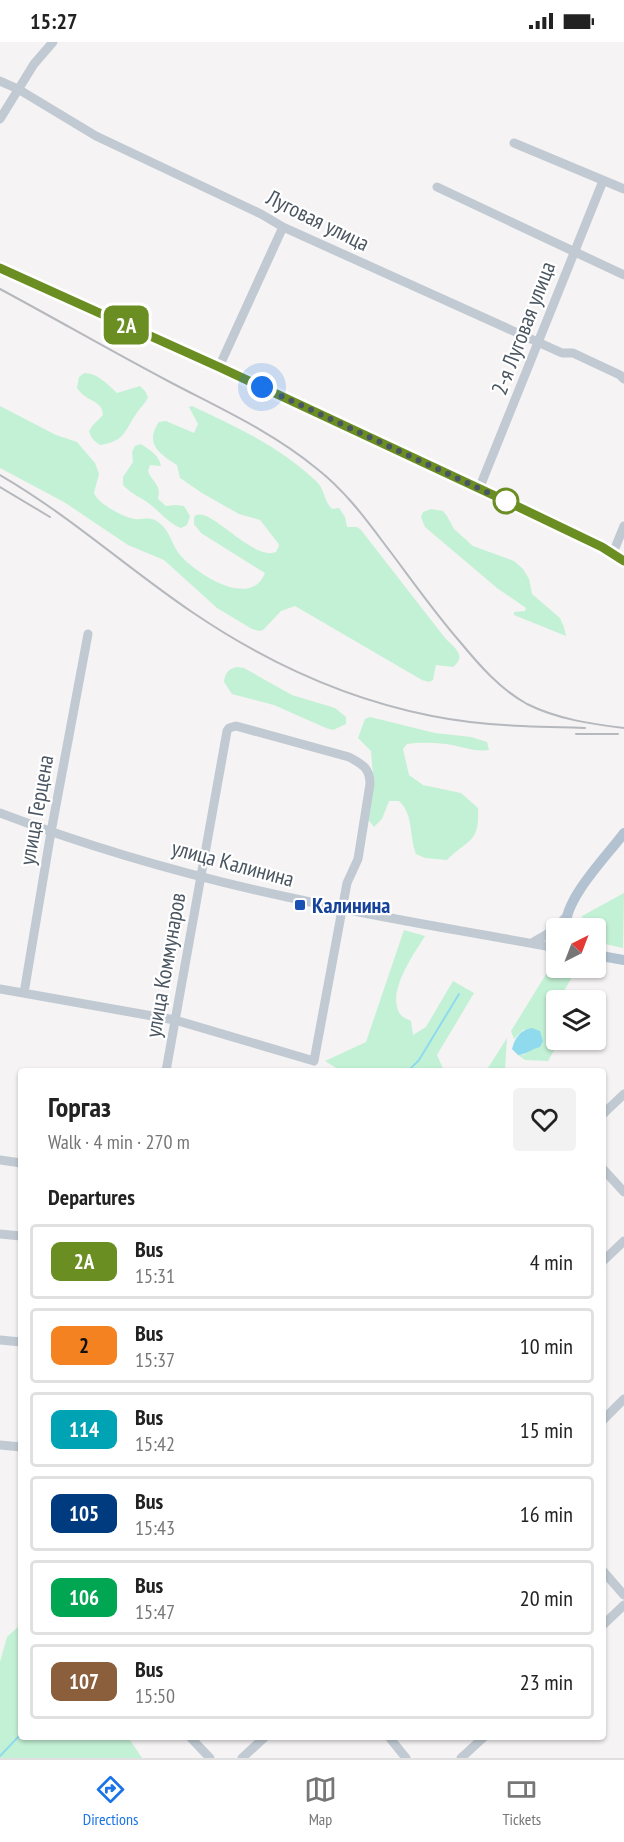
<!DOCTYPE html>
<meta charset="utf-8">
<style>
:root{--surface:#fff;--page:#f2f2f2;--text:#222;--muted:#767676;--line:#e0e0e0;--accent:#1a73e8}
body{margin:0;font-family:"PT Sans Narrow",sans-serif;background:var(--page);color:var(--text);height:100vh;display:flex;flex-direction:column;font-size:22px;white-space:nowrap}
*{box-sizing:border-box;margin:0}
p{font-size:20px;color:var(--muted)}
.icon{flex:none;width:33px;height:33px;fill:none;stroke:currentColor;stroke-width:2;stroke-linecap:round;stroke-linejoin:round}
.map{position:relative;flex:1;overflow:hidden}
.details{position:absolute;left:18px;top:1026px;width:588px;height:672px;display:flex;flex-direction:column;background:var(--surface);border-radius:6px;box-shadow:0 2px 4px #0004}
.details>*{flex:none}
.badge{padding:0 12px;border-radius:9px;font-size:21px;line-height:39px}
.needle{width:39px;rotate:42deg}
.tools{position:absolute;left:546px;top:876px;display:grid;gap:12px}
.tools a{display:grid;place-items:center;width:60px;height:60px;border-radius:6px;background:var(--surface);box-shadow:0 2px 4px #0004;font-size:30px}
.you{position:absolute;width:30px;height:30px;margin:-15px;border:4px solid #fff;border-radius:50%;background:#1a73e8;box-shadow:0 0 0 9px #1a73e833}
.map>.badge{position:absolute;translate:-50% -50%;box-shadow:0 0 0 3px #fff}
h2{padding:0 30px;font-size:22px;line-height:54px}
.round{display:grid;place-items:center;flex:none;width:63px;height:63px;border-radius:6px;background:var(--page)}
.summary{display:flex;align-items:center;justify-content:space-between;height:102px;padding:0 30px}
h1{font-size:28px;font-weight:700;line-height:45px}
ul{padding:0;list-style:none}
li{display:flex;align-items:center;gap:18px;height:75px;margin:0 12px 9px;padding:0 18px;border:3px solid var(--line);border-radius:6px}
li div{flex:1}
li b{display:block;font-size:22px}
li em{font-style:normal}
li .badge{min-width:66px;font-weight:700;text-align:center}
.status{display:flex;justify-content:space-between;align-items:center;height:42px;padding:0 30px;background:var(--surface);direction:ltr}
.status svg{height:16px;fill:currentColor}
.tabs{display:flex;justify-content:space-around;align-items:center;height:84px;border-top:2px solid var(--line);background:var(--surface);font-size:16px;color:var(--muted)}
.tabs a{display:grid;justify-items:center;gap:3px}
.tabs .current{color:var(--accent)}
.map>svg:first-child{display:block}
.green{fill:#c3f1d5}
.water{fill:#90daee}
.lines{fill:none;stroke-linecap:round;stroke-linejoin:round}
.stream{stroke:#90daee;stroke-width:2}
.minor{stroke:#c1cad2;stroke-width:9}
.major{stroke:#b3c2d1;stroke-width:10}
.rail{stroke:#b5b8bd;stroke-width:2}
.line-casing{stroke:#fff;stroke-width:14}
.line{stroke:#6b8e23;stroke-width:9}
.walk{stroke:#4a5661;stroke-width:6;stroke-dasharray:0 10.8}
.stop-dot{fill:#fff;stroke:#6b8e23;stroke-width:3}
.transit-dot{fill:#1a4fb4;stroke:#fff;stroke-width:2}
.labels{text-anchor:middle;dominant-baseline:central;stroke-width:4.5;stroke-linejoin:round;paint-order:stroke}
.street-label{font-size:22px;fill:#4a5661;stroke:#fff}
.transit-label{font-size:22px;font-weight:bold;fill:#164399;stroke:#fff;text-anchor:start}
</style>
<div class="status"><b>15:27</b><svg viewBox="0 0 49 12"><path d="M0 12V9h3v3zM5 12V6h3v6zM10 12V3h3v9zM15 12V0h3v12zM26 1h20v11H26zM47 4h2v5h-2z"/></svg></div>
<div class="map">
<svg width="624" height="1716" viewBox="0 0 624 1716">
<rect width="100%" height="100%" fill="#f5f3f3"/>
<!-- green -->
<path class="green" d="M84,331C98,331 107,342 117,351L140,344L145,349L148,355C145,362 140,366 136,372C124,390 125,399 100,403C94,399 91,396 89,389L93,383L103,373C102,357 87,361 77,346L79,335Z
M0,364L56,393L77,400L95,421L99,432L94,451C97,461 124,476 135,477C144,478 150,474 158,480C171,489 171,503 181,514C198,533 251,567 265,531L201,491L194,482V475C207,460 252,520 276,510L279,504L278,501L260,478L239,472L202,451L180,436L177,423C160,412 144,402 159,380L166,379L194,391L198,382L189,365L192,364C237,385 280,405 316,439C325,447 324,460 332,467L339,466L345,475L347,485H357L361,488L445,596C455,606 467,614 453,625L436,623L433,638L429,640L422,638L295,564L281,569L263,588L259,589L252,587L217,566L164,518L128,503L64,460L0,426Z
M141,402C150,408 159,413 161,424L150,423L148,429C152,440 162,443 158,457L166,464L176,463L184,464L190,474L187,483L181,486C168,481 161,471 151,463C141,455 131,452 123,443V435L133,420L132,410L135,404Z
M431,467L443,469L447,474L454,487L473,504L514,519L523,527L529,537L532,552L560,576L564,585L566,594L514,573V570L525,569L526,566L497,546L425,485L421,475L423,470Z
M237,625L244,626L292,653L335,666L346,675V682L333,688L326,686L274,663L232,652L224,640C225,631 228,627 237,625Z
M370,675L435,691L471,695L487,700L489,708C473,710 461,704 446,702C433,701 420,700 407,702L403,707L409,733L423,743L461,751L478,766C480,801 468,797 447,818L425,816L416,812C409,794 414,773 399,759H389L382,777L374,785L367,776L373,734L371,709L358,696L365,677Z
M624,851L623,906L596,900V886H586L582,874Z
M404,888L425,894C414,912 386,950 400,972C402,975 407,977 411,979L413,993L426,985L453,939L474,951L437,1013L444,1029H341L325,1019L366,1000Z
M556,916V926H577L559,958H556L555,967L556,970V998H560L548,1019L525,1018L518,1013H524L533,1006L524,987L514,997L511,989Z
M507,996L505,1029H486Z
M21,1582V1695H128L142,1716H0V1620L7,1595Z"/>
<!-- water -->
<path class="water" d="M532,986L540,989L543,999L540,1005C531,1007 526,1013 518,1013L512,1007C515,996 520,988 532,986Z"/>
<g class="lines">
<!-- stream -->
<path class="stream" d="M408,1029L419,1018L459,952
M0,1714L21,1692"/>
<!-- minor -->
<path class="minor" d="M0,39L18,47L96,94L261,172L283,185L562,311H573L620,333L624,337
M0,77L34,22L53,0
M514,101L624,147
M437,145L624,233
M219,325L283,185
M479,447L603,139
M613,511L624,484
M0,771C97,808 200,837 301,858C386,877 471,890 556,906
M532,901L551,890L565,876
M0,947L175,978L314,1019L347,841L358,817L370,742C370,726 362,722 349,715L236,684L229,686L227,689C206,802 187,916 166,1029
M24,951L51,790L88,592
M603,1072L624,1052
M0,1118L21,1121
M603,1127L624,1150
M0,1192L21,1194
M603,1219L624,1199
M0,1298L21,1300
M603,1378L624,1357
M0,1403L21,1405
M603,1529L624,1553
M603,1583L624,1563
M190,1695L210,1716
M389,1695L406,1716
M242,1716L265,1695
M461,1716L484,1695"/>
<!-- major -->
<path class="major" d="M0,226L219,325L506,459L602,505L624,519
M566,886C563,858 607,814 624,791
M596,913L624,918"/>
<!-- rail -->
<path class="rail" d="M0,247C56,277 111,309 168,339C219,366 271,389 316,426C343,447 363,473 383,500C409,534 433,569 461,601C480,624 500,647 527,662C557,677 591,682 624,686
M0,433C69,473 127,526 192,570C264,619 346,657 432,674C482,684 534,685 585,686
M0,445L50,475
M576,692H618"/>
</g>
<g class="lines">
<!-- line casing -->
<g class="line-casing">
<path id="line" d="M0,226L219,325L506,459L602,505L624,519"/>
</g>
<!-- line -->
<use href="#line" class="line"/>
<!-- walk -->
<path class="walk" d="M262,345L506,459"/>
</g>
<!-- markers -->
<circle class="stop-dot" cx="506" cy="459" r="12"/>
<rect class="transit-dot" x="294" y="857" width="12" height="12" rx="3"/>
<g class="labels">
<!-- street labels -->
<g class="street-label">
<text transform="translate(318 178) rotate(26)">Луговая улица</text>
<text transform="translate(523 286) rotate(-69)">2-я Луговая улица</text>
<text transform="translate(36 768) rotate(-80)">улица Герцена</text>
<text transform="translate(233 821) rotate(15)">улица Калинина</text>
<text transform="translate(165 923) rotate(-80)">улица Коммунаров</text>
</g>
<!-- transit labels -->
<g class="transit-label">
<text x="312" y="863">Калинина</text>
</g>
</g>
</svg>
<div class="tools">
<a><svg class="needle" viewBox="-14 -14 28 28"><path d="M0-13l5 13h-10z" fill="#e53935"/><path d="M0 13l5-13h-10z" fill="#767676"/></svg></a>
<a><svg class="icon" aria-label="layers" viewBox="0 0 24 24"><path d="M12 4l9 5-9 5-9-5zM3 14l9 5 9-5"/></svg></a>
</div>
<div class="you" style="left:262px;top:345px"></div>
<b class="badge" style="left:126px;top:283px;background:#6b8e23;color:#fff">2А</b>
<section class="details">
<div class="summary"><div><h1>Горгаз</h1><p>Walk · 4 min · 270 m</p></div><a class="round"><svg class="icon" aria-label="heart" viewBox="0 0 24 24"><path d="M12 20l-8-8c-3-5 5-10 8-4 3-6 11-1 8 4z"/></svg></a></div>
<h2>Departures</h2>
<ul>
<li><span class="badge" style="background:#6b8e23;color:#fff">2А</span><div><b>Bus</b><p>15:31</p></div><em>4 min</em></li>
<li><span class="badge" style="background:#f58220;color:#111">2</span><div><b>Bus</b><p>15:37</p></div><em>10 min</em></li>
<li><span class="badge" style="background:#00a3b4;color:#fff">114</span><div><b>Bus</b><p>15:42</p></div><em>15 min</em></li>
<li><span class="badge" style="background:#003b80;color:#fff">105</span><div><b>Bus</b><p>15:43</p></div><em>16 min</em></li>
<li><span class="badge" style="background:#00a651;color:#fff">106</span><div><b>Bus</b><p>15:47</p></div><em>20 min</em></li>
<li><span class="badge" style="background:#8b5e3c;color:#fff">107</span><div><b>Bus</b><p>15:50</p></div><em>23 min</em></li>
</ul>
</section>
</div>
<nav class="tabs">
<a class="current"><svg class="icon" aria-label="directions" viewBox="0 0 24 24"><path d="M12 3l9 9-9 9-9-9zM9 14v-3h6M13 9l2 2-2 2"/></svg>Directions</a>
<a><svg class="icon" aria-label="map" viewBox="0 0 24 24"><path d="M3 6l6-2 6 2 6-2v14l-6 2-6-2-6 2zM9 4v14M15 6v14"/></svg>Map</a>
<a><svg class="icon" aria-label="tickets" viewBox="0 0 24 24"><path d="M3 7h18v10H3zM15 7v10"/></svg>Tickets</a>
</nav>
